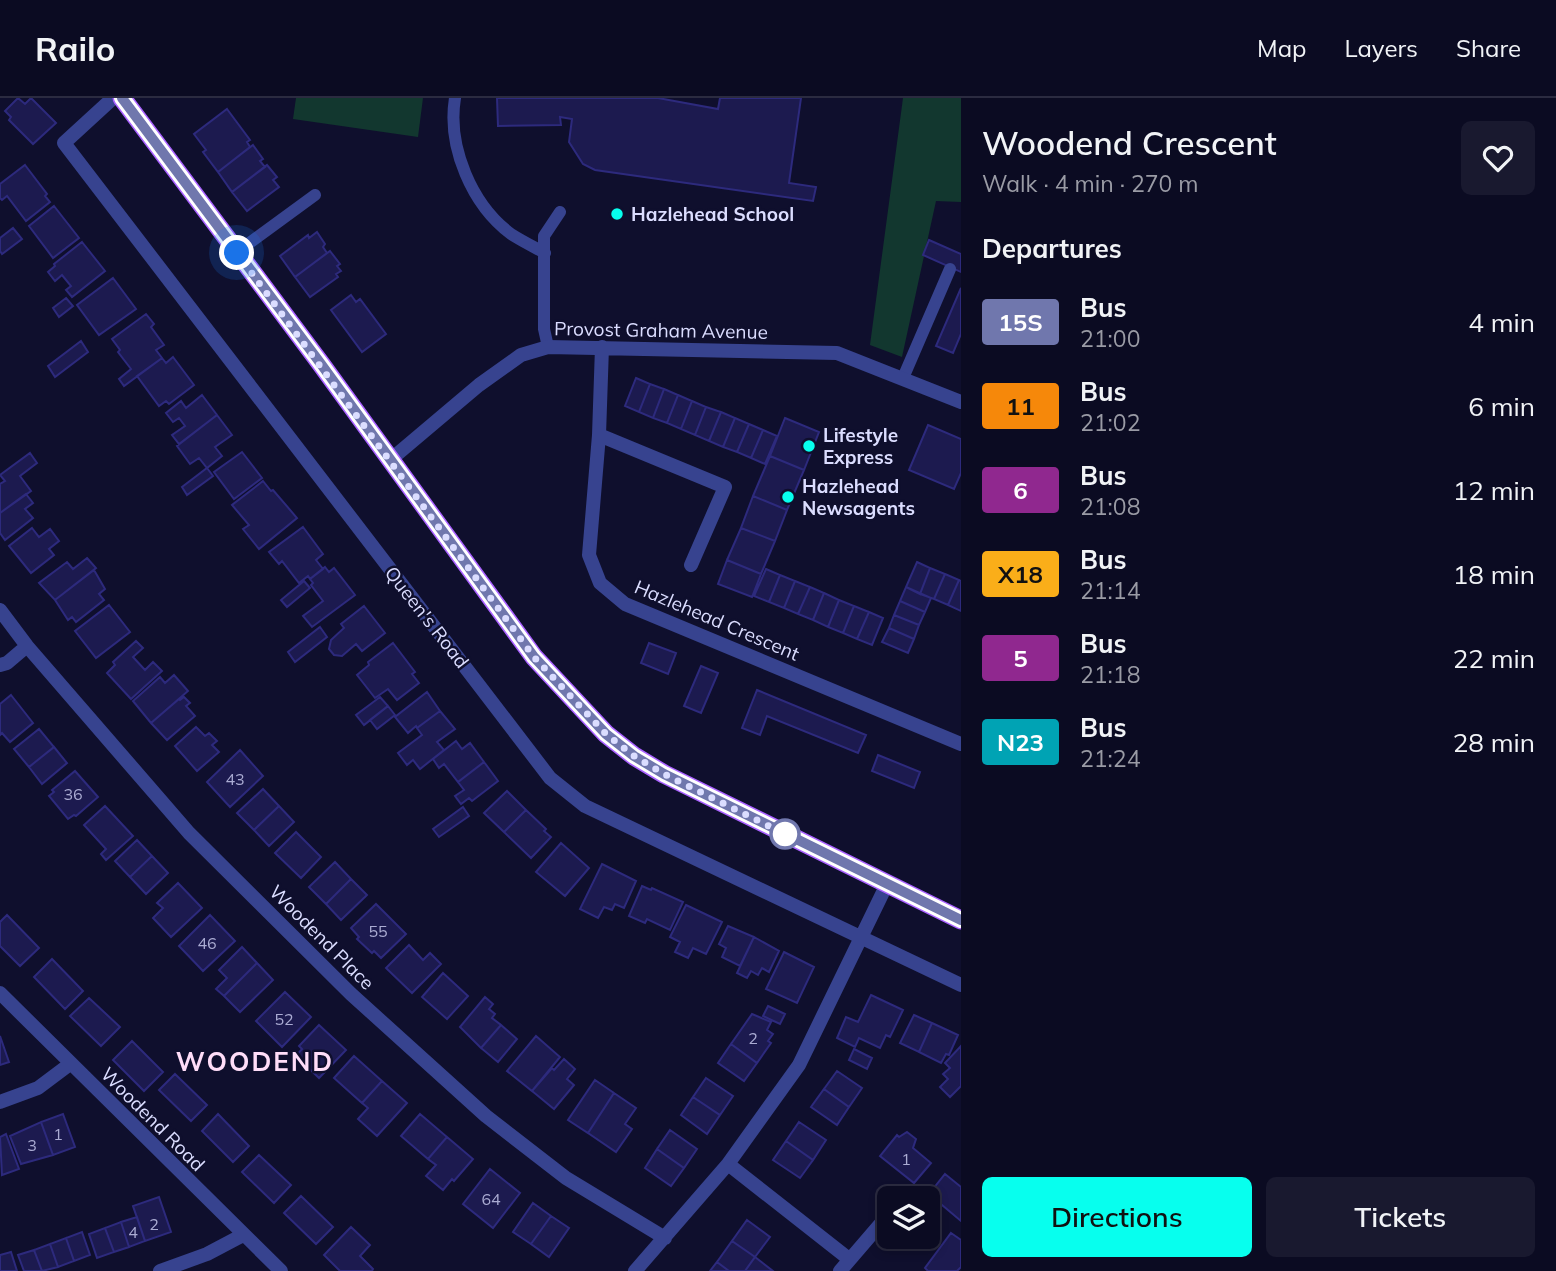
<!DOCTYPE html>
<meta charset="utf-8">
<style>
:root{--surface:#0b0b22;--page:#19192f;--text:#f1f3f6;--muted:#9a9ba5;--line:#2b2b40;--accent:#07ffee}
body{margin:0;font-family:Mulish,sans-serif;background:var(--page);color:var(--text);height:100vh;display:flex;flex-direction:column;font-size:26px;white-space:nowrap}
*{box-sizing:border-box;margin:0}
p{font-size:23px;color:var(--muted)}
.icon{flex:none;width:38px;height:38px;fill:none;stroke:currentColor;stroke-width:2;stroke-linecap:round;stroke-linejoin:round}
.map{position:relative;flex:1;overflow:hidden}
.side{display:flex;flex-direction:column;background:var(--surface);width:595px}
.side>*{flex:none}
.badge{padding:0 14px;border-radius:5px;font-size:24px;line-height:46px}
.tools{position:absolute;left:877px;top:1088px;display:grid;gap:14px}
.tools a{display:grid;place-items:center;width:63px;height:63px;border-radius:10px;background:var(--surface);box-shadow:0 4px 10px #0003,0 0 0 2px var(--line);font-size:35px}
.you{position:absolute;width:35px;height:35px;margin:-18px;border:5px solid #fff;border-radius:50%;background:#1a73e8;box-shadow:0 0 0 10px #1a73e833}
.map>.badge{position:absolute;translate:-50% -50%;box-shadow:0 0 0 4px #fff}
h2{padding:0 21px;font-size:26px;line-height:63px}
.round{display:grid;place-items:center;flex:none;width:74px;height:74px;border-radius:10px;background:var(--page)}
.summary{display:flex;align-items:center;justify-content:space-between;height:119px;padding:0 21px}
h1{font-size:33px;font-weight:600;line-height:52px}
.primary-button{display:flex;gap:14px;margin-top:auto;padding:14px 21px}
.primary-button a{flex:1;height:80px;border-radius:10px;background:var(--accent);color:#111;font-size:28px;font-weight:600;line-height:80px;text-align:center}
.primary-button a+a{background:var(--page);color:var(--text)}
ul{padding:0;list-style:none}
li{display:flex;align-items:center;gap:21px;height:84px;padding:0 21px}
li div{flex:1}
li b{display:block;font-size:26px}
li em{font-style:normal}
li .badge{min-width:77px;font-weight:700;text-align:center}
header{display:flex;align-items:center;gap:42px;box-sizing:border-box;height:98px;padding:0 35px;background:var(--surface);border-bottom:2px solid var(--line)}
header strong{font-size:33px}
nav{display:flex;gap:38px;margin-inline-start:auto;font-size:24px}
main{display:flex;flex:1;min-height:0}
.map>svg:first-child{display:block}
.green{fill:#12372f}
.building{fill:#1c1a4f;stroke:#2d2a7d;stroke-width:2}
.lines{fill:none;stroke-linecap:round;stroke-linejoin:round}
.service{stroke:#37438f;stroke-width:12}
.minor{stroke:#37438f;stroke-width:14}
.primary{stroke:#aa62ff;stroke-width:19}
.line-casing{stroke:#fff;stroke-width:16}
.line{stroke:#7077ad;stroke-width:10}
.walk{stroke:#dbddff;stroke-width:7;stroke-dasharray:0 12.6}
.poi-dot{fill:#07ffee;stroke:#0f0f2d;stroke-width:2.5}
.stop-dot{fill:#fff;stroke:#7077ad;stroke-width:3.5}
.labels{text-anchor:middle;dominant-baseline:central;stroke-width:5;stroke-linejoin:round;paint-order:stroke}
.number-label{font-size:16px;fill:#abacd3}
.poi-label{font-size:19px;font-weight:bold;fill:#dbddff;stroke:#0f0f2d;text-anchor:start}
.street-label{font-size:19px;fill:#dbddff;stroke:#0f0f2d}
.district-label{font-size:26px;font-weight:bold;letter-spacing:2px;fill:#ffddf8;stroke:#0f0f2d}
</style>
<header>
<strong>Railo</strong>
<nav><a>Map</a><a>Layers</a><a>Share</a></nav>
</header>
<main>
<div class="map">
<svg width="961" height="1173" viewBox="0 0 961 1173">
<rect width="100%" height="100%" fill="#0f0f2d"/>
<!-- green -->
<path class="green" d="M296,0H423L418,39L293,21Z
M903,0H961V104L936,103L902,259L870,247Z"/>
<!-- building -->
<path class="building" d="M18,0L25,6L31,0L56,25L33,46L9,22L11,19L5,13Z
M497,0H658L718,11L720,0H801L789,85L816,89L813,103L595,72L583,66L569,44L572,21L560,19L561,27L498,28Z
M227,11L250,42L247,44L250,49L218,74L203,54L206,52L194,36Z
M253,47L263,61L260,63L265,69L232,94L218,74Z
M25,67L47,96L45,98L50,104L26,123L7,98L2,102L0,100V86Z
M267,67L277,79L273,82L279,89L247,113L232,94Z
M54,108L79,140L53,160L29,128Z
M13,130L22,141L2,156L0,153V140Z
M317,134L325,146L323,149L327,155L295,179L280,158L308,137L309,140Z
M929,142L961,156V174L923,157Z
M82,144L105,173L72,199L66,192L71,188L62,177L55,183L48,174L55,168L54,166Z
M330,153L340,166L337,168L341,173L336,176L338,179L310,199L295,179Z
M113,180L136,211L99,237L77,207Z
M961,190V236L953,255L936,248Z
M351,197L356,204L360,201L386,236L362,254L331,212Z
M66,200L73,208L59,219L53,210Z
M146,216L154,226L151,229L164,247L156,252L162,260L124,288L119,281L131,271L118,254L120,252L112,241Z
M81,243L88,254L55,279L48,268Z
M173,259L194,287L169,306L166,303L159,308L137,278L162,260L166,265Z
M636,280L650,286L639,314L625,308Z
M650,286L664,291L653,320L639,314Z
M664,291L678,297L667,325L653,320Z
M202,297L217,317L179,346L172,337L185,328L179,320L173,324L166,315L181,303L186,310Z
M678,297L692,303L681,331L667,325Z
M692,303L706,309L695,337L681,331Z
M706,309L721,314L709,343L695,337Z
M721,314L735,320L723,349L709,343Z
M217,317L232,337L215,349L222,358L207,370L199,360L190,366L177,348Z
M735,320L749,326L737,354L723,349Z
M785,320L819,334L804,372L770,358Z
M749,326L763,332L751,360L737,354Z
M928,327L961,341V375L954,391L909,372Z
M763,332L777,338L765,366L751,360Z
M242,354L262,380L234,401L214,374Z
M30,355L37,365L20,378L31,393L0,415V386L5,383L0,377Z
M770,358L804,372L787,412L753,398Z
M207,370L213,378L187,397L182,389Z
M263,383L271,393L273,392L297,420L259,451L243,431L249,427L232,407Z
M26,396L33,405L25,411L33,420L5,442L0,435V415Z
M753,398L787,412L775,443L741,430Z
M303,429L323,456L316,462L323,471L310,481L308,478L299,485L282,463L279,466L269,454Z
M32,430L39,439L50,431L59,443L49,451L54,457L31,475L9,448Z
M741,430L775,443L761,476L727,462Z
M87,460L96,470L55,502L39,485L67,464L73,471Z
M727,462L761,476L752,499L718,486Z
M917,464L930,470L920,496L906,489Z
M325,469L329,474L334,470L355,497L312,529L303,518L323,503L311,487L313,485L310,481Z
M930,470L945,476L934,501L920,496Z
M766,471L780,477L769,504L754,498Z
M94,472L105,491L99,496L104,502L76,524L72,519L68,522L55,502Z
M945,476L959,482L948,507L934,501Z
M780,477L795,483L784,510L769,504Z
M959,482L961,483V513L948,507Z
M304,483L310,490L287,509L281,502Z
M795,483L810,489L798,516L784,510Z
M810,489L824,495L813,522L798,516Z
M906,489L931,500L925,514L900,503Z
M824,495L839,502L828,529L813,522Z
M839,502L854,508L843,535L828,529Z
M900,503L925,514L919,527L894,517Z
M109,507L130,534L96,560L75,533Z
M364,508L385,535L362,553L356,546L342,558L334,557L329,551L331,542L344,530L341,526Z
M854,508L869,514L857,541L843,535Z
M869,514L883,520L872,547L857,541Z
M894,517L919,527L914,541L889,530Z
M320,529L327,539L295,564L288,554Z
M889,530L914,541L908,555L882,544Z
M136,543L143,550L133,559L145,572L153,564L162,573L131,601L107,575L115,567L113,564Z
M393,545L415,574L412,576L419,585L397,602L388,591L375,600L357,577L369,567L368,564Z
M649,545L676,555L668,576L641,565Z
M701,568L718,575L701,615L684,608Z
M174,577L188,593L151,625L133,603L160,579L165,585Z
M757,592L866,637L858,655L767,618L760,637L742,630Z
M427,594L440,613L417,630L416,628L408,635L395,619Z
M11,597L33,625L10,644L2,635L0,637V606Z
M184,599L190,605L186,608L195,618L167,642L151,625L179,601L180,602Z
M380,599L388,608L364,627L356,617Z
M388,608L395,617L377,631L370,622Z
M440,613L455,631L437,644L444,652L420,671L413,662L407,667L398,655L422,637L417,630Z
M196,629L205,638L209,635L217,643L212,647L219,654L197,673L175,648Z
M39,631L54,649L29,669L14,651Z
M456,643L462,651L470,645L484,664L458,684L444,666L439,670L433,661Z
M54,649L67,665L42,686L29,669Z
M240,652L263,678L230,709L207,684Z
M878,657L920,674L914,690L872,673Z
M484,664L498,683L472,703L469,700L461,706L455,698L464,692L458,684Z
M75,673L98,699L76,718L74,717L68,721L49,698L54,694L52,692Z
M263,691L279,708L254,732L237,715Z
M507,693L526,712L504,734L484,715Z
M105,708L133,738L106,762L101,756L106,751L84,727Z
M279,708L294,724L269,748L254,732Z
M463,709L469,718L439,739L433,731Z
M526,712L546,731L544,733L551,739L531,760L504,734Z
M296,734L321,759L301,780L275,755Z
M137,742L152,758L130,779L115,763Z
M561,745L589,770L565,798L536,774Z
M152,758L168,775L146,796L130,779Z
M335,764L351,781L326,806L309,789Z
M602,766L636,783L624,810L615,806L612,812L604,809L598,820L580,811Z
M351,781L367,797L341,822L326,806Z
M178,785L202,810L171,839L153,820L163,810L157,805Z
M642,788L651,792L652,790L683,804L670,832L647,821L645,825L629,818Z
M376,806L406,836L381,860L374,853L372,855L357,841L359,839L351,830Z
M686,807L722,824L706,856L693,850L688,860L675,854L680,844L670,839Z
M7,817L39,850L20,868L0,848V824Z
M210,817L235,843L203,873L179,848Z
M728,828L754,839L740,868L722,859L726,850L719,846Z
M754,839L779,853L769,874L762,870L758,877L751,873L747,880L737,875Z
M409,847L423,862L430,855L441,866L412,895L386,870Z
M242,849L257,865L224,898L216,891L227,880L219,872Z
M784,854L814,869L797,905L766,891Z
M52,861L83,893L65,911L34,879Z
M257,865L273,882L240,914L224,898Z
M443,875L468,898L447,921L422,899Z
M285,894L311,919L282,949L256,923Z
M871,897L903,912L890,939L886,937L880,950L859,940L855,949L837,940L846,919L858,924Z
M485,899L493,906L489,911L495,916L492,920L501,927L481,950L460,929Z
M89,900L120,929L101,948L70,918Z
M768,908L785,916L780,926L763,918Z
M752,916L771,924L767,932L773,936L768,943L771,945L757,965L731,946Z
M914,917L932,925L919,954L900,945Z
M932,925L958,937L949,957L946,956L941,965L919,954Z
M319,927L346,952L319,980L296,958L302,951L299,948Z
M501,927L517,941L498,964L481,950Z
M0,938L9,964L0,967Z
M536,938L560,959L532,993L507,973Z
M132,943L163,974L144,993L113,962Z
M731,946L757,965L744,983L718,965Z
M961,948V988L950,999L940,989L948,981L943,976L950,970L945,965Z
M854,951L872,960L867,971L849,962Z
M354,958L382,983L362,1005L334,980Z
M564,961L575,971L567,981L574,987L554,1011L532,993L552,970L554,972Z
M837,973L862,990L849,1009L824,991Z
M175,976L207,1007L191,1023L159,992Z
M706,980L733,998L720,1017L693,999Z
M595,982L614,995L588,1035L568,1022Z
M382,983L407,1005L377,1038L358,1021L368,1010L362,1005Z
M824,991L849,1009L837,1027L811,1009Z
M614,995L636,1010L625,1026L632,1031L616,1054L588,1035Z
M693,999L720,1017L707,1036L681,1017Z
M63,1016L75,1049L53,1057L41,1024Z
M218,1016L249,1048L233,1064L202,1033Z
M420,1016L447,1039L428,1061L401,1038Z
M41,1024L53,1057L21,1066L10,1038Z
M799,1024L826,1042L813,1062L786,1043Z
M670,1032L697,1051L684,1070L657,1051Z
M907,1034L916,1041L913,1050L931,1065L914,1085L880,1058L897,1037L899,1039Z
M6,1036L19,1071L2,1077L0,1039Z
M447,1039L473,1061L454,1083L452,1081L443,1092L426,1078L436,1067L428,1061Z
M786,1043L813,1062L800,1080L773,1062Z
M657,1051L684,1070L671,1088L645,1070Z
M259,1057L291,1087L274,1105L242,1074Z
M490,1071L520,1095L493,1130L463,1106Z
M945,1076L961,1089V1123L929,1096Z
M301,1098L333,1129L316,1146L284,1115Z
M159,1099L171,1134L145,1143L133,1108Z
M533,1105L551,1118L531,1146L513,1134Z
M551,1118L569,1130L549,1159L531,1146Z
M137,1119L145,1143L129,1149L121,1124Z
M747,1122L770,1139L755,1159L732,1143Z
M121,1124L129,1149L114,1154L105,1130Z
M351,1129L370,1147L360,1158L373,1171L372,1173H340L324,1157Z
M105,1130L114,1154L97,1160L89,1136Z
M82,1134L90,1157L74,1163L66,1140Z
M951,1135L961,1142V1169L957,1173H928L925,1170Z
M66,1140L74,1163L58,1169L50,1146Z
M732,1143L755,1159L745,1173H729L717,1164Z
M50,1146L58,1169L42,1173L34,1152Z
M34,1152L42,1173H24L18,1157Z
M11,1154L17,1173H0V1157Z
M755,1159L773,1173H745Z
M717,1164L729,1173H710Z"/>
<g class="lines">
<!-- service -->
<path class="service" d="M455,0C447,49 472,107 511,136C522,143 534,149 545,155
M237,154L315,97
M548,249L544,231V138L560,114
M903,280L950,171"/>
<!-- minor -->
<path class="minor" d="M113,0L64,45L550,680L585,708L961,887
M602,249L599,337L589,457L600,485L625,506L961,646
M599,337L725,389L691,467
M389,363L479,287L521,257L548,249L837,255L961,304
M0,512L27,548L189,735L351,896L486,1018L566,1080L665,1140
M0,567L7,565L27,548
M0,895L281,1173
M0,1004L38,990L70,966
M728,1066L849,1161
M160,1173L207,1156L243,1137
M635,1173L728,1066L799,967L887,786
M840,1173L889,1116"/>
<!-- primary -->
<path class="primary" d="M122,0L321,266L534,559L606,636L634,658L664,676L961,822"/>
</g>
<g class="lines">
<!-- line casing -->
<g class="line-casing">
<path id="line" d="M122,0L321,266L534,559L606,636L634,658L664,676L961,822"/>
</g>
<!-- line -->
<use href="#line" class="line"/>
<!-- walk -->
<path class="walk" d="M237,155L534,559L606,636L634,658L664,676L793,740L785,736"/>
</g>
<!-- markers -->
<g class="poi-dot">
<circle cx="617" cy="116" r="7"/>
<circle cx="809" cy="348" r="7"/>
<circle cx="788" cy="399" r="7"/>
</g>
<circle class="stop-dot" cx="785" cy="736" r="14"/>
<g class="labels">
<!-- number labels -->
<g class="number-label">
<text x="235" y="681">43</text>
<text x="73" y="696">36</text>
<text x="378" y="833">55</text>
<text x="207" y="845">46</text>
<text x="284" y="921">52</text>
<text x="753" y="940">2</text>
<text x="58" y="1036">1</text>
<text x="32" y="1047">3</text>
<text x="906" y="1061">1</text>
<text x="491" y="1101">64</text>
<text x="154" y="1126">2</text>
<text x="133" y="1134">4</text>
</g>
<!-- poi labels -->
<g class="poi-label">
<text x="631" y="116">Hazlehead School</text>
<text x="823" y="337">Lifestyle<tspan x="823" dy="22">Express</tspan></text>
<text x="802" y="388">Hazlehead<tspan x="802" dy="22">Newsagents</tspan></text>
</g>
<!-- street labels -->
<g class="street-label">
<text transform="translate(661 232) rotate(1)">Provost Graham Avenue</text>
<text transform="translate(427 519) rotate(52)">Queen's Road</text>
<text transform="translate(717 522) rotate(23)">Hazlehead Crescent</text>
<text transform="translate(322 839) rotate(45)">Woodend Place</text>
<text transform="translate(153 1021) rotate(45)">Woodend Road</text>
</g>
<!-- district labels -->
<g class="district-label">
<text x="255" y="963">WOODEND</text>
</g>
</g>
</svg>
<div class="tools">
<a><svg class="icon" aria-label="layers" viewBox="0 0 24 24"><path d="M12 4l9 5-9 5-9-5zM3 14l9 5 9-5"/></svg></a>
</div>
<div class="you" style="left:237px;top:155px"></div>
</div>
<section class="side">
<div class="summary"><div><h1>Woodend Crescent</h1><p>Walk · 4 min · 270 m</p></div><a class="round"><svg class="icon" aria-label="heart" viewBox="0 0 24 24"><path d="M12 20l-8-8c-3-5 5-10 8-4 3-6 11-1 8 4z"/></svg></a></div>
<h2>Departures</h2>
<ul>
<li><span class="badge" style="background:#7077ad;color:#fff">15S</span><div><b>Bus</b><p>21:00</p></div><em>4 min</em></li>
<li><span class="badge" style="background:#f6880a;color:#111">11</span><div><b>Bus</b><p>21:02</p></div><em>6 min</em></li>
<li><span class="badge" style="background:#90288f;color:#fff">6</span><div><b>Bus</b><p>21:08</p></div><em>12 min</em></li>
<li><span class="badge" style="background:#faae19;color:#111">X18</span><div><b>Bus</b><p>21:14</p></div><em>18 min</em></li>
<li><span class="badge" style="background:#90288f;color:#fff">5</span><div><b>Bus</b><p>21:18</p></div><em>22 min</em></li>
<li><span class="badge" style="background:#00a3b4;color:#fff">N23</span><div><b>Bus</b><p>21:24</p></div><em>28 min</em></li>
</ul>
<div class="primary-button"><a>Directions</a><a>Tickets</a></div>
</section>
</main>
